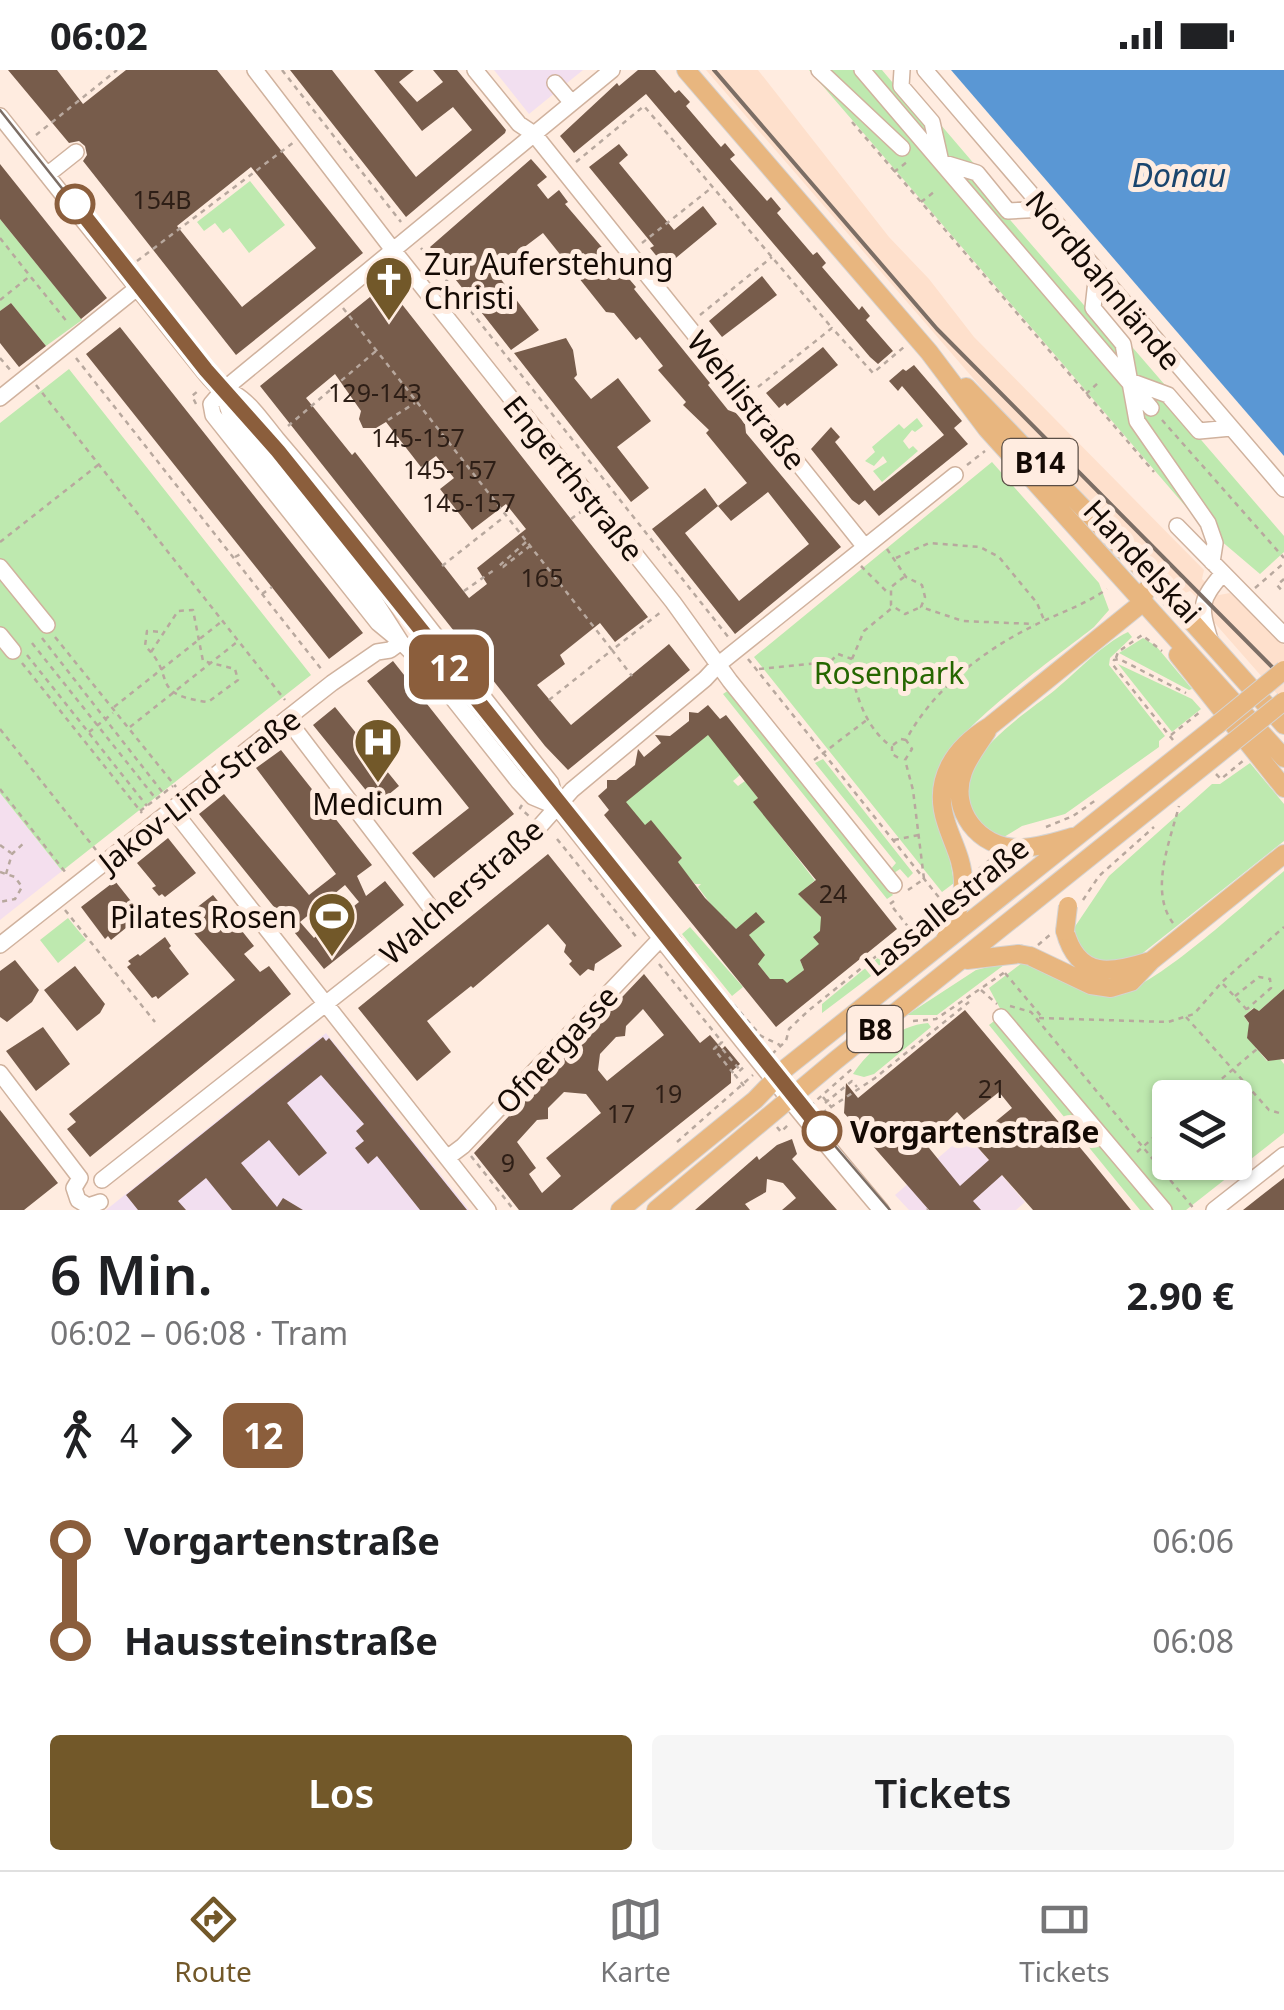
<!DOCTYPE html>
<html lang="de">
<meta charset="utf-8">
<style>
:root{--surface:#fff;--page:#f6f6f6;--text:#202124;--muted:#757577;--line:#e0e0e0;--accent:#725829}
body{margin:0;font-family:"Noto Sans",sans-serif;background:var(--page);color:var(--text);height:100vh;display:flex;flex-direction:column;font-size:38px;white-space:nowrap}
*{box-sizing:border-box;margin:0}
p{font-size:32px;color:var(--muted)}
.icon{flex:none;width:55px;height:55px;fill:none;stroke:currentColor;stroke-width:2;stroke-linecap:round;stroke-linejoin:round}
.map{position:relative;height:1140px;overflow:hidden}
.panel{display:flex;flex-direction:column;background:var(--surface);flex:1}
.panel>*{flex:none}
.badge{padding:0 20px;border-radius:15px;font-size:35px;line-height:65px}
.tools{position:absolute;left:1152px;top:1010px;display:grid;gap:20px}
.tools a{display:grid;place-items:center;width:100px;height:100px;border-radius:10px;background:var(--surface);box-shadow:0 2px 8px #0004;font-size:50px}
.map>.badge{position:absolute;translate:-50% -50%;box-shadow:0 0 0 5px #fff}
.legs{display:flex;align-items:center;gap:15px;height:110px;padding:0 50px;font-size:32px}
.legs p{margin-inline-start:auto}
.head{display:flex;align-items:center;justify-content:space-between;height:170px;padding:0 50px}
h1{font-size:55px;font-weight:600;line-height:75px}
.primary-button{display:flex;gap:20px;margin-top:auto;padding:20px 50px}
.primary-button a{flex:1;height:115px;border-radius:10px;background:var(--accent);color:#fff;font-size:40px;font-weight:600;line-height:115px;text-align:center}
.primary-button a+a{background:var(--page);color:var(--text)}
ul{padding:0 50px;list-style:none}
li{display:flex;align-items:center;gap:35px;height:100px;font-size:38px}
li i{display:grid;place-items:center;width:15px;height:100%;margin:0 12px;background:currentColor}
li i::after{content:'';width:25px;height:25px;margin:-12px;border:8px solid;border-radius:50%;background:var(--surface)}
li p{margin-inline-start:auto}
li:first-child i{background:linear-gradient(#0000 50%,currentColor 0)}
li:last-child i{background:linear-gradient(currentColor 50%,#0000 0)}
.status{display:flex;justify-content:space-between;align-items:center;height:70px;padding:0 50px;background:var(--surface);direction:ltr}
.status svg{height:28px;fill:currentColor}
.dock{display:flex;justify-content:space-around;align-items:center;height:140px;border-top:2px solid var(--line);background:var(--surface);font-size:28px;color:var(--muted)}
.dock a{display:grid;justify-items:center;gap:5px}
.dock .active{color:var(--accent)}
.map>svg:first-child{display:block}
.commercial{fill:#f2dff0}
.built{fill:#fee0cc}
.education{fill:#f4dfee}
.green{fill:#bee9af;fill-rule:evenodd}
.water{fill:#5a97d4}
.building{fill:#775c4b;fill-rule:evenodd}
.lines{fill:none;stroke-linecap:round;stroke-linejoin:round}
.minor-casing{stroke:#d0b29e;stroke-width:18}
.major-casing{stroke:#d5d3d2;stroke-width:20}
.path{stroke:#b8a89e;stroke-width:2.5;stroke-dasharray:5 5;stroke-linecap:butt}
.minor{stroke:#fff;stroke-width:15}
.major{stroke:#e8b67f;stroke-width:18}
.tram{stroke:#7c6e65;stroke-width:2.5}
.rail{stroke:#7c6e65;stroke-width:4}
.major-bridge-casing{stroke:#d5d3d2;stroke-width:20;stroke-linecap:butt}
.major-bridge{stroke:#e8b67f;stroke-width:18}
.line-1-casing{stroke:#fff;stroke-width:22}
.line-1{stroke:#8b5e3c;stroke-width:15}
.stop-1-dot{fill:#fff;stroke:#8b5e3c;stroke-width:5}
.labels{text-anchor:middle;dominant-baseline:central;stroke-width:10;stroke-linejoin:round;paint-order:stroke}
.number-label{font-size:25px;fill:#2d1e16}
.shield{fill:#ffece0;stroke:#5a4e46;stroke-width:2.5}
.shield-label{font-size:28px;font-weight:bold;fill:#140a04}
.poi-label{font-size:30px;fill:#140a04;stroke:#ffece0;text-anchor:start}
.street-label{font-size:30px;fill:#140a04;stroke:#ffece0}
.park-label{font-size:30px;fill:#256700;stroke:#ffece0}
.stop-label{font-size:30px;font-weight:bold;fill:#140a04;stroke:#ffece0;text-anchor:start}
.water-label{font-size:32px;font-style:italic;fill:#1a456e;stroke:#ffece0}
</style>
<div class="status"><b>06:02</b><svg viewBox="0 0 49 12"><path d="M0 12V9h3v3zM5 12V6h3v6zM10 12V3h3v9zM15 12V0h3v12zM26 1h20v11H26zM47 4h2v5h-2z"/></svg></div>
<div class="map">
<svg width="1284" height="1140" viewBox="0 0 1284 1140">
<rect width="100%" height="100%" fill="#ffece0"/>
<!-- commercial -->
<path class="commercial" d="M494,0H583L529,44Z
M326,963L469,1140H106Z"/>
<!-- built -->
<path class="built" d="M706,0H758L889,167L929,209L974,267L1204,500L1202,509L1219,525L1230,523L1284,575V632L1212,550L1207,537L1190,521L1178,526L1005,345Z
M247,341L414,541L394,557L239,348Z
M427,558L532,699L520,708L408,573Z"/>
<!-- education -->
<path class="education" d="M0,723L62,801L0,850Z
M966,1064L1025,1132L1016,1140H909L895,1125Z"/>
<!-- green -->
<path class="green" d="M809,0H882L898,19L905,13L1011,137L1005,144L1089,241L1096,235L1202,358L1196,364L1284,466V482L1260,504L1200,453Z
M250,111L285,155L249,183L230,158L223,163L215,153L204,161L197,152Z
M0,149L82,250L46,276L11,233L0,241Z
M69,299L311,605L62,801L0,723V353Z
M917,348L923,356L915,362L912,360L903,371L909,379L913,376L918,381L882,412L873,401L887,392L883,386L874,396L865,391L875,382L872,377L899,354L904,359Z
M992,392L1099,513L1109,540L1094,557C1059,585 944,665 937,705C933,729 951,785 954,813L942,822L754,587Z
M1128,562L1132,567L1110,588L1109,595L1165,666L1159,671V677L1065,744L1022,756L1004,767C990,762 976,753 970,738C951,689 1023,646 1055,620C1078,601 1101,575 1128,562Z
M1143,568L1156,576L1192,619L1189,620L1119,583Z
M1118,594L1192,629L1201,639L1172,662Z
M729,620L893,825L887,829L723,624Z
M708,660L740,705L733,711L738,716L745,711L758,728L754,732L823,821L814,811L799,825L821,847L826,882L807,884L800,890L804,900L786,915L783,909H777L774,914L758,894L760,889L738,874L764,852L757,843L732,862L724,851L726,848L718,844L698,817L701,814H695L677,793L682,788L651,751L643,757L622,731Z
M823,689L913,803L908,808L900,799L894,803L890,800L896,793L815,693Z
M1250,693L1284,734V771L1139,886C1106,897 1082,897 1074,858L1109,806L1212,714H1220Z
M1284,801V919L1259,941L1253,938L1244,946L1250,955L1247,967L1267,991L1280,989L1284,994V1063L1186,1140H1140L989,955L1003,944L989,918L1022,893L1116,925C1160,914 1245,833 1284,801ZM1170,1028H1235V1092H1170Z
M944,833V847L932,860L822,943V934Z
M68,848L86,870L58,893L40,870Z
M690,857L743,917L732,926L682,864Z
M1008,892L937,945H907L976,900Z
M928,953L931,957L874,1004L864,1007L853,1004C869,980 898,955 928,953Z"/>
<!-- water -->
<path class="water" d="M951,0H1284V386Z"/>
<!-- building -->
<path class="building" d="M8,0H57L83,34L126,0H217L363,183L236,285L83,91L87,85L85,76L79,71L69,73ZM251,97L316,178L242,237L177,156Z
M290,0H332L416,107L472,60L453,37L422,61L374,0H414L399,12L417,32L443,12L433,0H457L506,60L505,63L406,147Z
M638,0H655L675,23L679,20L690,32L686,36L721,77L725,73L735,85L730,89L767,131L771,127L781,139L777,143L813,185L817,182L826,193L822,197L859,240L862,236L870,246L866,250L893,281L878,294L870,287L646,24L574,83L560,66L617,13L619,16Z
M619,74L628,85L619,93L674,160L703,136L717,154L671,192L669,190L663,194L650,178L654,176L589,97Z
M531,89L547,107L537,115L548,129L559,120L568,132L565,134L636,217L634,219L710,313L708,315L728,340L736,343L745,354L746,363L841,477L735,564L652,459L705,418L718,436L747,413L706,363L709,360L683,335L686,332L658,300L663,296L640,267L636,270L614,243L606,242L543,163L494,200L539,260L511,280L430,177ZM768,422L809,474L739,531L685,463L718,436L731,451Z
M0,94L107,228L81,249L0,149Z
M762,206L777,225L722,267L709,251Z
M386,214L648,547L615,572L600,553L560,585L565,594L537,615L571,655L669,574L690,600L568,700L545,676L260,316ZM335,304L361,341L359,349L363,358H376L386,352L421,397L436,386L454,408L440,419L472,460L506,434L526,459L477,498L487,514L469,528L355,382L352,385L306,328Z
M11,233L46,276L19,297L0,273V241Z
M120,257L363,563L329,589L86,284Z
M566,268L573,280L577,305L574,308L591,329L618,308L651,351L617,377L649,418L631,432L514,283Z
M823,277L838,295L787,336L785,333L779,338L766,323Z
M914,295L962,351L954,358L968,374L879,446L865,430L859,435L852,430L811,379L831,357L840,367L835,372L874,421L923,382L944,365L902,316L898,321L889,311L903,299L906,301Z
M393,591L514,744L434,808L412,783L469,738L367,611Z
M708,635L720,649L726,645L897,859L776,957L604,745L609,740L598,726L607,718V710H616L635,695L638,679L644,687L661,673L655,665L670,666L689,651V642L698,643ZM708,665L758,728L753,732L816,810L798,824L821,847L820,861L813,867L819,874L800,890L804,900L787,913L783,909H770L758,894L765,885L749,865L765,852L756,842L736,859L705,828L678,792L682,788L651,750L645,755L626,732Z
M335,637L399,716L377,734L313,655Z
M281,680L372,795L357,806L366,826L385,811L404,835L324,899L199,744L224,724L309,825L336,804L256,698ZM345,815L359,832L314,868L300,852Z
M168,768L196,803L165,827L162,824L159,826L152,818L156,816L137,793Z
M548,784L622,876L595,894L594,901L588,899L580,906L569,894L572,891L564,882L566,875L548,854L473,918L471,916L427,951L451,982L417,1011L358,938Z
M115,811L142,845L111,870L108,866L105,869L81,837Z
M213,825L254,876L244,884L260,902L269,896L291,924L90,1087L67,1059L76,1052L69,1044L235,910L182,849Z
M165,867L171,876L169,878L189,904L158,929L156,926L152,928L127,897L131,894L128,891L138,884L140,886Z
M15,890L39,920L32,932L7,952L0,947V901Z
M75,896L105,934L100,943L77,961L44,920Z
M644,904L700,973L710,965L722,979L725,976L740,994L731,1002V1013L572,1140H519L474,1083ZM643,939L664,965L607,1011L598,1000L600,984L616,967L625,966L626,956ZM564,1022L586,1024L601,1043L546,1088L561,1106L542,1123L529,1104L536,1098L517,1072L537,1050L548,1049V1038Z
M1284,919V989L1268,991L1247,968L1249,953L1244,946L1254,938L1259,941Z
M965,940L1088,1087L1131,1140H1033L1002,1105L973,1131L981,1140H929L844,1043L846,1013L858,1028ZM999,1022L1012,1038L972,1071L989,1090L960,1116L925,1073L957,1042L964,1050Z
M43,957L70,994L36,1021L6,981Z
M323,967L326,971L329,968L467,1140H420L377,1086L368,1094L355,1078L364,1071L356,1061L364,1054L321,1005L287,1033L327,1083L299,1106L269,1070L241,1093L277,1137L283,1128L303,1140H232L206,1108L178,1131L186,1140H138L126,1125Z
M0,1040L58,1113L24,1140H0Z
M792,1069L797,1084L792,1089L837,1140H782L796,1128L783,1113L767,1109L766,1122L745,1134L750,1140H695L757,1086L759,1090L777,1075Z
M1284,1108V1140H1243L1262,1125Z"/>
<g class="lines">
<!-- minor casing -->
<g class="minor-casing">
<path id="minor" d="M255,0L393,180L673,532L730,611L894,815
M475,0L519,54L534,64L865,477
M819,0L902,78
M862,0L1151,338
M902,0L901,16L932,52L941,92L977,103L1008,141L1044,139
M925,0L1284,419
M555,13L572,33
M0,46L200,297C206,304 213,314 221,319C227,323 229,321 235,324C251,333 266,356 277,369C373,481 459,598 551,713L557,737C664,872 770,1009 881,1140
M47,105L76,82
M1097,202L1093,238L1123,274L1137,351L1208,453L1215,473L1212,492
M1130,311L1168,325L1199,361L1231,358
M222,321L229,341L239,358L371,525L401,572L435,606L518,711L533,727L557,737
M0,328L137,218
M1177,456L1284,565
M0,497L47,555
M0,565L13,581
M1210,570C1200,535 1199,532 1223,503
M401,572L378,553L213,345L211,334L222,321L612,0
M287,649L437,846
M173,740L488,1140
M0,875L332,613L377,582L390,580L401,572
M1001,947L1164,1140
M0,1003L80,1108
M447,1088L463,1076L662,867
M80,1108L74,1118L78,1130L88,1136L100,1132
M102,1110L437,846L540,756L572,720L705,609L719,594L955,405
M1214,1140L1284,1085"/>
</g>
<!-- major casing -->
<g class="major-casing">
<path id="major" d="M686,0L929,282L987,359L1284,688
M966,317L1177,535L1284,655
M1178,585L1284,718
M987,661C979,674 968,687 963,702C949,740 979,778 1018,778C1036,778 1055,772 1072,767
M1065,861C1078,910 1112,903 1150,891
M945,870C953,851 964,832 963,811C963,790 952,772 946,752C932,709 955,677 990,656L1142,533L1145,521
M1030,886L1091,915L1111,918L1131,912L1151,891L1284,784
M967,890L1019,884
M620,1140L755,1030L786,998L1217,655
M656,1140L836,990L1232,673"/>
</g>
<!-- path -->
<path class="path" d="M282,0L401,152
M852,52L1154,402
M36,65L117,0
M576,92L644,36L832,258
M894,102L907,92
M921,132L934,122
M0,168L30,206
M642,173L710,119
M421,178L729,568
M137,191L294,72
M0,230L30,206L68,253
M343,238L612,580L661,542
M700,245L772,187
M0,288L12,302
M76,288L322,600
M36,315L285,630
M758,317L832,258L873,303L904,277
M1086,324L1099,312
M196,334L192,326L198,321
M388,350L415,333
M1162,350L1284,488
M288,356L376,281
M967,395L985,381
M571,449L582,441
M0,472L98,395
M526,472L499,496L503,497L530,476
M887,479L906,507L922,515L925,527L921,537L963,551L1034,554
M235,487L244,482
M896,488L929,473L980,477L999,487L1037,533L1044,550
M442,496L504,447
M861,496L887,522
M904,507L891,517V535L905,544L921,537
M1284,509L1277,515L1284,523
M1255,518L1284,493
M464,521L494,500
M262,524L272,517
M55,567L176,717
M42,568L163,723
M32,573L156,729
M151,582L178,541L193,540L203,591L235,599L238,610L208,632C147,624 178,607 145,576L147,561L164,562
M27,585L147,736
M1116,588L1118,582L1142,565L1162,581
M748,589L941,830
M852,589L864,561L892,538
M831,591L838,584L852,589L851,601
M22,593L142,743
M759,599L830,592C829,601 834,607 843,607L851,602C858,631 867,659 892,677V684L902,690
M549,630L612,580L632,606
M114,637L221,552
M130,657L237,572
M0,659L96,780
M89,662L113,643
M1171,665L1200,642
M1173,670L1113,595L1114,590L1119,589L1186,623
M893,675L901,669L906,670
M814,690L868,649
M1216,704L1221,709L1244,690
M0,719L66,803
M522,735L520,738L530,747
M140,741L173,716
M1046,757L1073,746L1096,730
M557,769L638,869
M894,770L919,765
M0,775L11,783
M979,799L992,788
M0,802L15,807L22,817L15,829L0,832
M6,804L12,784L25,772
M908,820L924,809L913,720L905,690L912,679L906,670C932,621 981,582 1031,557C1056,544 1083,536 1107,519
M1083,830L1099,806L1154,757
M894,831L890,834L910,859
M65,840L155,952
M1173,853C1149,821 1170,771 1179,736
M678,865L697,890
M1038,875L1051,864
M659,894L722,972L719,975L740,1000
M1005,903L1041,946
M1223,914L1249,942
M981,920L997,934
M1235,926L1259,907L1270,909L1271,918L1247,939
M727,927L761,966L780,975
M1010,936L1031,942L1195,1140
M1186,947L1269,1040L1283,1044
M1039,948L1168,952L1194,944L1222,912L1284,857
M913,951L936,949L1005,902
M717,976L714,979L734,1004
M772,984L786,971L789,959L808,941L910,859L946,826
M744,1016L735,1005L745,996
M823,1027L832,1038
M1199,1028L1257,979
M825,1033L852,1011L857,1017
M810,1036L853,998
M822,1043L875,1008L969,932
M777,1057L781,1062L789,1054
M677,1072L753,1005
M1137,1082L1170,1053
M471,1086L514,1140
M927,1140L928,1139"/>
<!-- minor -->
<use href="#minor" class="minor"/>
<!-- major -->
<use href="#major" class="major"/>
<!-- tram -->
<path class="tram" d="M0,40L198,290L278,381L805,1041L890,1140"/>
<!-- rail -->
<path class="rail" d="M714,0L937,259L1284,609"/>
<!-- major-bridge casing -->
<g class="major-bridge-casing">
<path id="major-bridge" d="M1217,655L1284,600
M1232,673L1284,631
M1065,861L1068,836
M1019,884L1030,886"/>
</g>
<!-- major-bridge -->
<use href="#major-bridge" class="major-bridge"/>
</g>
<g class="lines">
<!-- line-1 casing -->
<g class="line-1-casing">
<path id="line-1" d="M75,134L206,300L278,381L822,1061"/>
</g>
<!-- line-1 -->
<use href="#line-1" class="line-1"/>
</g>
<!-- icons -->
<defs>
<g id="church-pin" transform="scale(2.5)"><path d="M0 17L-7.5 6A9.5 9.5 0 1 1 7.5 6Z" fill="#725829" stroke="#ffece0"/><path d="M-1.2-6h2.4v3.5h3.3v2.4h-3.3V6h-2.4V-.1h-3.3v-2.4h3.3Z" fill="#fff"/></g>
<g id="hospital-pin" transform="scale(2.5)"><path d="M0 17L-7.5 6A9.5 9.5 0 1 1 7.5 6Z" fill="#725829" stroke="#ffece0"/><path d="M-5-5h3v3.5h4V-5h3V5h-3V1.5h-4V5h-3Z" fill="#fff"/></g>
<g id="stadium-pin" transform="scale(2.5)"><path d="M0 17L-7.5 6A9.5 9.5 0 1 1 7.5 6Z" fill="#725829" stroke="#ffece0"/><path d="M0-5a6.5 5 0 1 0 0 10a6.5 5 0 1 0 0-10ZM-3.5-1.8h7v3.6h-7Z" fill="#fff"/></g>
</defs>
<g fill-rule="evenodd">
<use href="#church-pin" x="389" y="210"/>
<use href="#hospital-pin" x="378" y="672"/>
<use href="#stadium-pin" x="332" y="846"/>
</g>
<!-- markers -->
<g class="stop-1-dot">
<circle cx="75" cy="134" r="18"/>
<circle cx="822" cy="1061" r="18"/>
</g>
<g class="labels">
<!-- number labels -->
<g class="number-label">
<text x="162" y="129">154B</text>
<text x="375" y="322">129-143</text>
<text x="418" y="367">145-157</text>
<text x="450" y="399">145-157</text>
<text x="469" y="432">145-157</text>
<text x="542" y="507">165</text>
<text x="833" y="823">24</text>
<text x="992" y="1018">21</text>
<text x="668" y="1023">19</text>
<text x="621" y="1043">17</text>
<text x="508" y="1092">9</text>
</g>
<!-- shield labels -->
<g class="shield">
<rect x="1002.5" y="369" width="75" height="46" rx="8"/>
<rect x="847.5" y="936" width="55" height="46" rx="8"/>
</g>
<g class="shield-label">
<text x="1040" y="392">B14</text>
<text x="875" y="959">B8</text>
</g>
<!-- poi labels -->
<g class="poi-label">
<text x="424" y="193">Zur Auferstehung<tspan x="424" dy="34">Christi</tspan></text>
<text x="378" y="733" text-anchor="middle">Medicum</text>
<text x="297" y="846" text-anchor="end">Pilates Rosen</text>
</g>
<!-- street labels -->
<g class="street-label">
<text transform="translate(1104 210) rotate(50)">Nordbahnlände</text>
<text transform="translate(747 330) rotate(51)">Wehlistraße</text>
<text transform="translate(574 408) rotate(51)">Engerthstraße</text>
<text transform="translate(1143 491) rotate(47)">Handelskai</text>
<text transform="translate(199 720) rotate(-38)">Jakov-Lind-Straße</text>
<text transform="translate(461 821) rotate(-41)">Walcherstraße</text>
<text transform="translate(946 836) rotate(-39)">Lassallestraße</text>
<text transform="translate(556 979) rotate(-47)">Ofnergasse</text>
</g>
<!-- park labels -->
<g class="park-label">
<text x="889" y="602">Rosenpark</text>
</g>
<!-- stop labels -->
<g class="stop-label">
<text x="850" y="1061">Vorgartenstraße</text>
</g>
<!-- water labels -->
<g class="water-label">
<text x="1179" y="104">Donau</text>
</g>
</g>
</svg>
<div class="tools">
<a><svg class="icon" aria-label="layers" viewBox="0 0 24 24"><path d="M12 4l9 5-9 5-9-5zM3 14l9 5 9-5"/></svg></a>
</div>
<b class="badge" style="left:449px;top:597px;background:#8b5e3c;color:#fff">12</b>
</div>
<section class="panel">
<div class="head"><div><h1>6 Min.</h1><p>06:02 – 06:08 · Tram</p></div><b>2.90 €</b></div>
<div class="legs"><svg class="icon" aria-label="walk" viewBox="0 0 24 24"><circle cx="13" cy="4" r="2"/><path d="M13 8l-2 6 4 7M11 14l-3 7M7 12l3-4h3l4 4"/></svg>4<svg class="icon" aria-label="forward" viewBox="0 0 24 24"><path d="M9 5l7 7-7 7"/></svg><b class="badge" style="background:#8b5e3c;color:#fff">12</b></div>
<ul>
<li><i style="color:#8b5e3c"></i><b>Vorgartenstraße</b><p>06:06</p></li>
<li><i style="color:#8b5e3c"></i><b>Haussteinstraße</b><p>06:08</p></li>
</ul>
<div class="primary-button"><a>Los</a><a>Tickets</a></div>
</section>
<nav class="dock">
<a class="active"><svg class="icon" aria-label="directions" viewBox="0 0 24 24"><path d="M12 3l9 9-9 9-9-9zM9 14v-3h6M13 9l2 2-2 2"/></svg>Route</a>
<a><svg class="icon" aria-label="map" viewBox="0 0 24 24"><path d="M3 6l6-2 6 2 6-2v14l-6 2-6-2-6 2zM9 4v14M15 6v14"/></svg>Karte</a>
<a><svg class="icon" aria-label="tickets" viewBox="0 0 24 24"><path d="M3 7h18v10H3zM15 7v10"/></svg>Tickets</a>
</nav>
